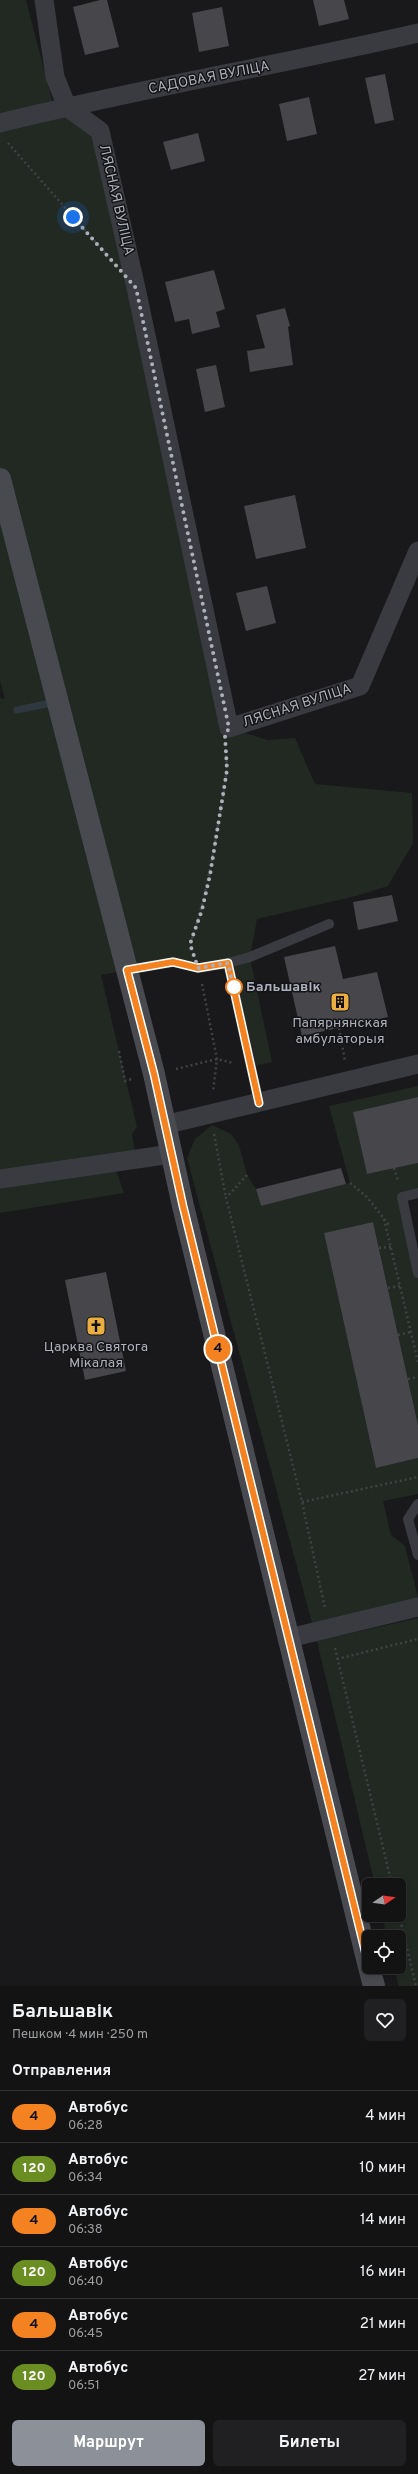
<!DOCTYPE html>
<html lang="ru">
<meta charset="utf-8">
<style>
:root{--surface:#131314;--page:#202022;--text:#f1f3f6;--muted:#9d9ea0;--line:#323234;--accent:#8c9099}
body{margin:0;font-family:Overpass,sans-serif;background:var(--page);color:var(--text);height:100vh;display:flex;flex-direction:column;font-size:15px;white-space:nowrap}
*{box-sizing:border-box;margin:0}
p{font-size:13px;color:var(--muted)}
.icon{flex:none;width:22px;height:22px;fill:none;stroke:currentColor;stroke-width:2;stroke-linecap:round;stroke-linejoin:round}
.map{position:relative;height:1986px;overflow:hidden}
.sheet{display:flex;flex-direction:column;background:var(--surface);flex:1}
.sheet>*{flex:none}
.badge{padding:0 8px;border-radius:13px;font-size:14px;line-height:26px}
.needle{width:26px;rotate:77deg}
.fabs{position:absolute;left:362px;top:1878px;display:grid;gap:8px}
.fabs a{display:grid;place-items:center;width:44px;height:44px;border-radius:6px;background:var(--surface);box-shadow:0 2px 6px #0003,0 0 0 1px var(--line);font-size:20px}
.you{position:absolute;width:20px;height:20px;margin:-10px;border:3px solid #fff;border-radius:50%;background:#1a73e8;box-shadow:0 0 0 6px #1a73e833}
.map>.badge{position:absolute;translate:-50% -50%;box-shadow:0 0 0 2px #fff}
h2{padding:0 12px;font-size:15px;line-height:36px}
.round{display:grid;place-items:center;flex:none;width:42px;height:42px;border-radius:6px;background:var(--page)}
.overview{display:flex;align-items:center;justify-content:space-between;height:68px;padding:0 12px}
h1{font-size:19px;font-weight:700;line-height:30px}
.cta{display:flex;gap:8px;margin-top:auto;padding:8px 12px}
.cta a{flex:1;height:46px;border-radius:6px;background:var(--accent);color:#fff;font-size:16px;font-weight:700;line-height:46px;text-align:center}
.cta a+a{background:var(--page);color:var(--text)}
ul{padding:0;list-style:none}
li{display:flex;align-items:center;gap:12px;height:52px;padding:0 12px;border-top:1px solid var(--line)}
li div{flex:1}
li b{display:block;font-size:15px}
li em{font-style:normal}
li .badge{min-width:44px;font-weight:700;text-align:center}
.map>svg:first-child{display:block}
.green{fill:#212922}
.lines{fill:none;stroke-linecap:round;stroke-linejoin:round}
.stream{stroke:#2f383e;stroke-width:7}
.building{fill:#46464b}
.path{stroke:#404247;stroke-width:2.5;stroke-dasharray:2 3;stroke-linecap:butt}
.service{stroke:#3a3b40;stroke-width:10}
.minor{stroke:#3a3b40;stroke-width:19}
.secondary{stroke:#484a4f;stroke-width:22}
.line-casing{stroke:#fff;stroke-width:9}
.line{stroke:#f58220;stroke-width:6}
.walk{stroke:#acb0ba;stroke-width:4;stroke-dasharray:0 7.2}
.stop-dot{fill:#fff;stroke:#f58220;stroke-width:2}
.labels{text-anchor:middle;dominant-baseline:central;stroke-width:3;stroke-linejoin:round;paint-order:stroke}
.street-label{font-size:14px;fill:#acb0ba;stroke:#141416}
.stop-label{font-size:14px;font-weight:bold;fill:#acb0ba;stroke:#141416;text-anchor:start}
.poi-label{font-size:14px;fill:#acb0ba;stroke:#141416}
</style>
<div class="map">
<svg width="418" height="1986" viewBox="0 0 418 1986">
<rect width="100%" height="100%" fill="#19191b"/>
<!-- green -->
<path class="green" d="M0,0H26L54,108L0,119Z
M67,107L100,131L229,728L268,740L295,738L315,784L412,793L413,843L388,886L356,896L257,919L250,957L272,1062L251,1067L228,963L198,968L173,962L101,975L137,1127L132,1134L136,1159L113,1161L124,1193L0,1213V698L5,699L0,681V123Z
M418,1086V1097L353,1112L367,1174L418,1163V1193L402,1197L418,1273V1425L373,1222L324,1233L376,1468L418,1458V1494L383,1501L391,1535L405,1546L418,1597L413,1601L312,1623L187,1158L195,1139L212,1125L231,1134L239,1145L247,1175L256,1189L261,1206L350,1183L329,1106Z
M418,1618V1986H399L394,1967H399V1937H387L382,1915H399V1885H375L317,1641Z"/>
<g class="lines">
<!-- stream -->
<path class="stream" d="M17,710L56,702"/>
</g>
<!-- building -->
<path class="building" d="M100,0H107L119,47L85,55L73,7Z
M313,0H344L349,19L319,26Z
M222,7L229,46L199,52L192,13Z
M385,74L394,120L375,124L365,78Z
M309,97L317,134L287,141L279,104Z
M198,133L205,161L171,170L163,142Z
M214,270L225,309L216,312L220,327L192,334L189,319L175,322L165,282Z
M285,308L290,326L288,327L293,365L250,372L247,351L265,348L256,315Z
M216,365L225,407L205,412L196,369Z
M295,495L306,548L256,559L244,506Z
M267,586L276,623L246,631L236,593Z
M392,895L398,921L358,930L353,902Z
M335,946L343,979L377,972L388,1017L302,1036L284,957Z
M418,1097V1163L367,1174L353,1112Z
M341,1168L346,1184L261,1206L256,1189Z
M373,1222L418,1425V1458L376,1468L324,1233Z
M106,1272L126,1371L85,1380L65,1280Z"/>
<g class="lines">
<!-- path -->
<path class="path" d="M8,143L105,253
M192,948L190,944C204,905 211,865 218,824C223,798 228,774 226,748
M202,984L217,1059L213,1091
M339,1028L345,1061
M119,1051L125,1081L132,1079
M176,1069L217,1059L233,1063
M214,1134L226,1198
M394,1168L398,1181
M247,1175L226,1198L302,1502L325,1608
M350,1183L366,1196L390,1226
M384,1219L418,1362
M379,1248L391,1247
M388,1288L400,1286
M398,1335L411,1332
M408,1379L418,1377
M302,1502L418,1477
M335,1648L392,1885
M337,1659L418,1639
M399,1915L416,1986"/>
<!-- service -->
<path class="service" d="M228,963L259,1103
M127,970L173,962L198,968L228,963L250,957L329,924
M418,1193L402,1197L418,1273
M418,1504L408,1519L418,1555"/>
<!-- minor -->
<path class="minor" d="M44,0L55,77L67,107L100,131L136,288L229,728L360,686L418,551
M0,123C138,89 279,65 418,33
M164,1125L418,1064
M0,1179L171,1154
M289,1638L418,1607"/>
<!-- secondary -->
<path class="secondary" d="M0,479L154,1074L183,1206L369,1967
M369,1967L374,1986"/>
</g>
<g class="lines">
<!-- line casing -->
<g class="line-casing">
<path id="line" d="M259,1103L228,963L198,968L173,962L127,970L154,1074L183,1206L369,1967"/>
</g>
<!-- line -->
<use href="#line" class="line"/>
<!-- walk -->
<path class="walk" d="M73,217L136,288L229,728L225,736L227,770L210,875L202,910L190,944L198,968L228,963L234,991V987"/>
</g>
<!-- icons -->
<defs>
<g id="building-square" transform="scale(1)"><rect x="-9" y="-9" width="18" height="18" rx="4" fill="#ebaf41" stroke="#141416"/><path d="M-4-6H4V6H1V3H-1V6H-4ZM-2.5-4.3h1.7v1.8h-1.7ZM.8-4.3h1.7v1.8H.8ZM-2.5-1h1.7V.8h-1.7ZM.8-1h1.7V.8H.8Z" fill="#111"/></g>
<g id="church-square" transform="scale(1)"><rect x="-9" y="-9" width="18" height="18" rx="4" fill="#ebaf41" stroke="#141416"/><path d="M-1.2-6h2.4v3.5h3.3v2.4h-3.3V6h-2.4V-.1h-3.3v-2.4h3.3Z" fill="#111"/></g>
</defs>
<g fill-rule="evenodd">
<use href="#building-square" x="340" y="1002"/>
<use href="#church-square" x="96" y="1326"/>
</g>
<!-- markers -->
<circle class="stop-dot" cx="234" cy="987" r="8"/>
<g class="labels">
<!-- street labels -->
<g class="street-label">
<text transform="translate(209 78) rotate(-11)">САДОВАЯ ВУЛІЦА</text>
<text transform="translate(116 200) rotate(77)">ЛЯСНАЯ ВУЛІЦА</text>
<text transform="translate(297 706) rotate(-18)">ЛЯСНАЯ ВУЛІЦА</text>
</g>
<!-- stop labels -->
<g class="stop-label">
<text x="246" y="987">Бальшавік</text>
</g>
<!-- poi labels -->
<g class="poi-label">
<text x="340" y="1023">Папярнянская<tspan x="340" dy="16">амбулаторыя</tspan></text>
<text x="96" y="1347">Царква Святога<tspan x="96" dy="16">Мікалая</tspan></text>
</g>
</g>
</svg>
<div class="fabs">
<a><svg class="needle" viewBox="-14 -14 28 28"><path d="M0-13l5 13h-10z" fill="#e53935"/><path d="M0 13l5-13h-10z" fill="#9d9ea0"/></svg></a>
<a><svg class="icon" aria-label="locate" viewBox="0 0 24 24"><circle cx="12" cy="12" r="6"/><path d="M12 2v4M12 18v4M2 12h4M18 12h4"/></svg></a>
</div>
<div class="you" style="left:73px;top:217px"></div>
<b class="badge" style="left:218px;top:1349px;background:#f58220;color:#111">4</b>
</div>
<section class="sheet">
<div class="overview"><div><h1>Бальшавік</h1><p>Пешком · 4 мин · 250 m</p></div><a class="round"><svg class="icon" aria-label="heart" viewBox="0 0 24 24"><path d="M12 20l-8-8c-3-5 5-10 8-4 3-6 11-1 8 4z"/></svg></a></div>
<h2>Отправления</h2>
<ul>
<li><span class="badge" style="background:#f58220;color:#111">4</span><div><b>Автобус</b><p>06:28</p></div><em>4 мин</em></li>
<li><span class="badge" style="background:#6b8e23;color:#fff">120</span><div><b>Автобус</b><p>06:34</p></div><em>10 мин</em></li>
<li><span class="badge" style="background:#f58220;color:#111">4</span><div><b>Автобус</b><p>06:38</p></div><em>14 мин</em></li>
<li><span class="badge" style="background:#6b8e23;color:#fff">120</span><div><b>Автобус</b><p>06:40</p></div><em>16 мин</em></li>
<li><span class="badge" style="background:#f58220;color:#111">4</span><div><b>Автобус</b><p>06:45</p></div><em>21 мин</em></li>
<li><span class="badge" style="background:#6b8e23;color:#fff">120</span><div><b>Автобус</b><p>06:51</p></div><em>27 мин</em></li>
</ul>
<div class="cta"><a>Маршрут</a><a>Билеты</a></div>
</section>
